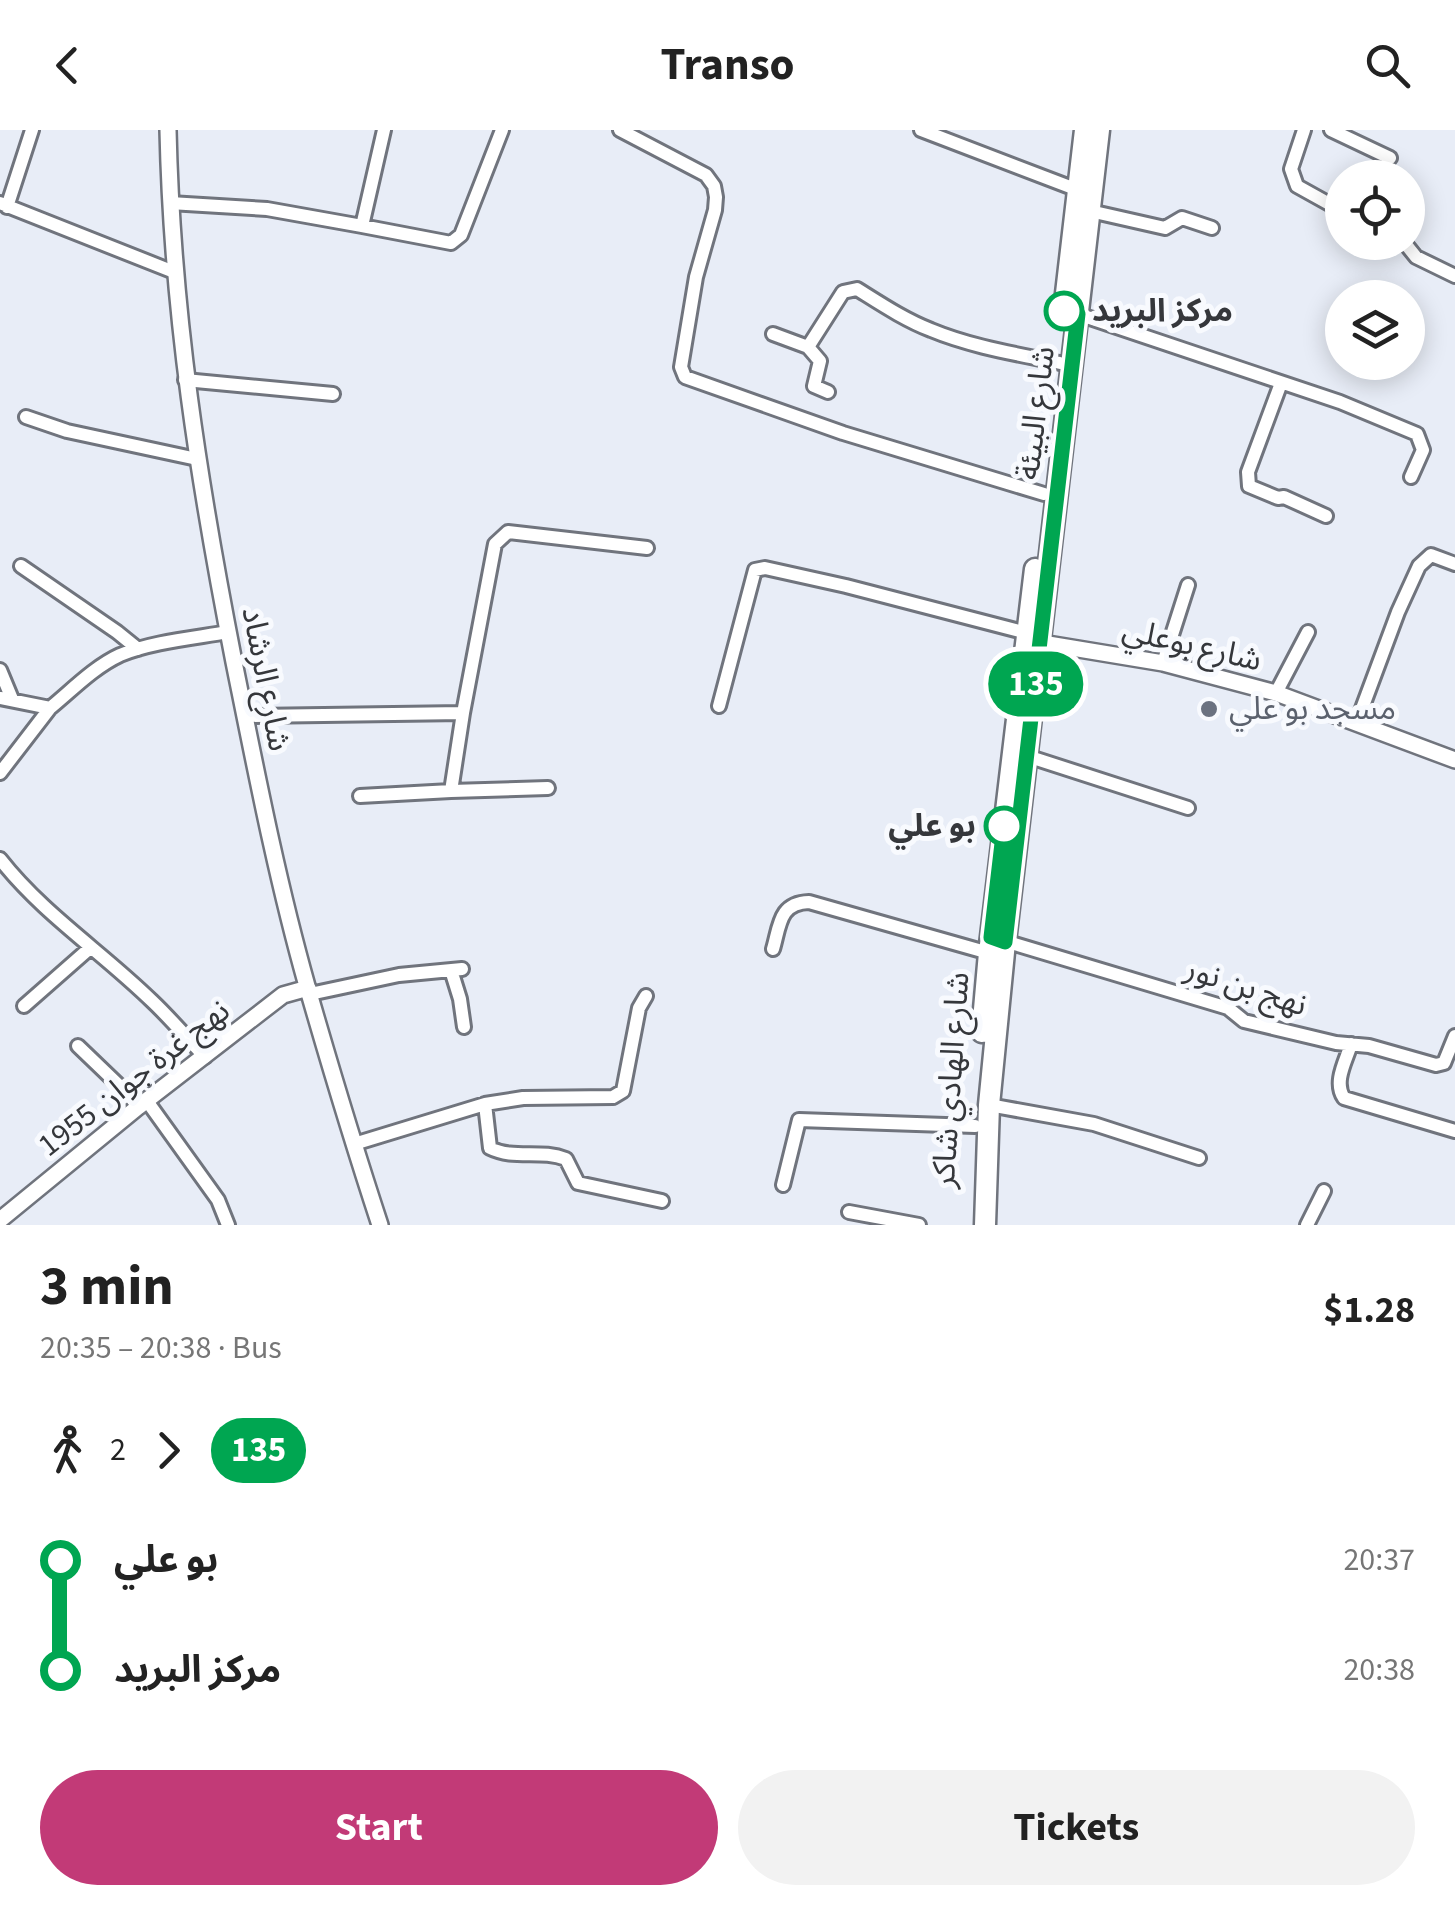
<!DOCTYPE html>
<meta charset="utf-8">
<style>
:root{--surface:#fff;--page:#f2f2f2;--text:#222;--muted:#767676;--accent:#c23a77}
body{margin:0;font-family:"Source Sans 3","Noto Sans Arabic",sans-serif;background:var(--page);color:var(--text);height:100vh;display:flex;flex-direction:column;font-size:38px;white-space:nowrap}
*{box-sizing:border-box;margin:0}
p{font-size:32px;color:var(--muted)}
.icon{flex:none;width:55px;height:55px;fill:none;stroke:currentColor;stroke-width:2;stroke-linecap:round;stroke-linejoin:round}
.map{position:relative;height:1095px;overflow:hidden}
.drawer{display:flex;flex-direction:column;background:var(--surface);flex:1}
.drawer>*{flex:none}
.badge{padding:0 20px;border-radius:32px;font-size:35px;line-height:65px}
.buttons{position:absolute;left:1325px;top:30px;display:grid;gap:20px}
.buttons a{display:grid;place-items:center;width:100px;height:100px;border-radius:50%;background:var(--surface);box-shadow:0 5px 25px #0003;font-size:50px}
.map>.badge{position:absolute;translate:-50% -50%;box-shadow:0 0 0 5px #fff}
.legs{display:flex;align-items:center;gap:15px;height:110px;padding:0 40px;font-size:32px}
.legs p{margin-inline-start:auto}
.summary{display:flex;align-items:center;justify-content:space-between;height:170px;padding:0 40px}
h1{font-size:55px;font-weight:700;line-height:75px}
.action{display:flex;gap:20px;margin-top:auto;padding:20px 40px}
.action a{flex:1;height:115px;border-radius:60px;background:var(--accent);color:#fff;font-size:40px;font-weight:700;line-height:115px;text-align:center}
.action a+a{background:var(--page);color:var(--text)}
ul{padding:0 40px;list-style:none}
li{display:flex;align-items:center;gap:35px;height:110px;font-size:38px}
li i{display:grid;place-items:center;width:15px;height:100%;margin:0 12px;background:currentColor}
li i::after{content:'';width:25px;height:25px;margin:-12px;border:8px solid;border-radius:50%;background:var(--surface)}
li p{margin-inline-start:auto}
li:first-child i{background:linear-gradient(#0000 50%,currentColor 0)}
li:last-child i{background:linear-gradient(currentColor 50%,#0000 0)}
header{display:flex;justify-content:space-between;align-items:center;height:130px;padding:0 40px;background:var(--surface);font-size:45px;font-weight:700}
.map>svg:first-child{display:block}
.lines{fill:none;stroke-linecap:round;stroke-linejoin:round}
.minor-casing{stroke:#70747d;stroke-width:18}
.tertiary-casing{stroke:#70747d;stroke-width:20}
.primary-casing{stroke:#70747d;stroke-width:25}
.minor{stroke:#fff;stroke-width:12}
.tertiary{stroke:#fff;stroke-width:15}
.primary{stroke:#fff;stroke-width:20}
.line-1-casing{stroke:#fff;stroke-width:22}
.line-1{stroke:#00a651;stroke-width:15}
.stop-1-dot{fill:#fff;stroke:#00a651;stroke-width:5}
.worship-dot{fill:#6b7280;stroke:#f8fafe;stroke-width:4}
.labels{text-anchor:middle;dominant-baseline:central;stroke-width:10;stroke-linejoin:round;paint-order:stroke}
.stop-label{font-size:32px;font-weight:bold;fill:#35373b;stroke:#f8fafe;text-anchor:start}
.street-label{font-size:32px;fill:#35373b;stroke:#f8fafe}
.worship-label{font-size:32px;fill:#5b616d;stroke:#f8fafe;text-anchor:start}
</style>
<header><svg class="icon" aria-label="back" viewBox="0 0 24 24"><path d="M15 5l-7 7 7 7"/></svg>Transo<svg class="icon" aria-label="search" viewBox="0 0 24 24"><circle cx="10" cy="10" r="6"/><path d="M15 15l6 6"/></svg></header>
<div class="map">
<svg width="1455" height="1095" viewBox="0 0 1455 1095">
<rect width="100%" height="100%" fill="#e8edf7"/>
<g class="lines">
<!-- minor casing -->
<g class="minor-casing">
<path id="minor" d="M620,0L706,45L714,56L716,67L715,80L696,147L681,237L685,247L843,303L1044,364
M921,0L1078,60
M1304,0L1291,39L1297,56L1342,81
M1331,0L1390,28
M0,73L174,142
M170,73L267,79L362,96L384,0
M7,77L32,0
M1090,81L1165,98L1182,88L1212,98
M362,96L451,113L461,105L502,0
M1404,112L1416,127L1455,146
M1072,182L1340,272L1417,304L1423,320L1411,347
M773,204L808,217L843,162L857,159C881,174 905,190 931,200C972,217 1017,224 1060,233
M808,217L820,231L814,256L828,262
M185,250L333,264
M1281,253L1248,342L1249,356L1278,368L1284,367L1326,386
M26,287L67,301L197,329
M21,436L117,502L138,519
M1163,533L1188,455
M0,540L12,569
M1276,563L1308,502
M0,568L50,578C72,560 94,537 120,525C151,512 194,508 228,502
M719,576L755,440L765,438L846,456L1027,503
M463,583L451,661L548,658
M245,586L463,583L495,414L508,402L647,418
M1357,592L1398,482L1419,436L1431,425L1455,434
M1027,626L1188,678
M0,643L50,578
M360,666L451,661
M0,729C43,784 102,822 152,871C170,888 187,908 205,927
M998,809L1228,878L1244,891L1336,913L1369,916L1436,935L1444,933L1455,906
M773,819C780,795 779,773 809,772L989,823
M451,840L460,869L464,897
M310,864L399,845L462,839
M24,876L90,818
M1351,914C1346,931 1333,952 1344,968L1455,1001
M78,916L129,965L138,977
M147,971L218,1070L228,1095
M485,974L490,1018C514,1030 541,1019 566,1029L578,1053L662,1071
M989,975L1094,994L1199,1028
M354,1014L485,974L523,968L613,967L623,961L639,878L646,866
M783,1055L799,990L975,996
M849,1082L919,1095
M1307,1095L1324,1061"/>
</g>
<!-- tertiary casing -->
<g class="tertiary-casing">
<path id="tertiary" d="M168,0C172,183 199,353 234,532C256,641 277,750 307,856C330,936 354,1016 380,1095
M1030,511L1163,533L1276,563L1455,630
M0,1090L138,977L283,865L308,858"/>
</g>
<!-- primary casing -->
<g class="primary-casing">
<path id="primary" d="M1065,172L1085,0
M982,902L989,823L1035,439
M985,1095L989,975L1005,812L1099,0"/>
</g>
<!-- minor -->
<use href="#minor" class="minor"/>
<!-- tertiary -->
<use href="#tertiary" class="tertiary"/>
<!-- primary -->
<use href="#primary" class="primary"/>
</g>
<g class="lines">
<!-- line-1 casing -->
<g class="line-1-casing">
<path id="line-1" d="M1004,696L991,807L1005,812L1078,184L1064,181"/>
</g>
<!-- line-1 -->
<use href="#line-1" class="line-1"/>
</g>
<!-- markers -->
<g class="stop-1-dot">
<circle cx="1064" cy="181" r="18"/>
<circle cx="1004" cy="696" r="18"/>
</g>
<circle class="worship-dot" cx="1209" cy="579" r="10"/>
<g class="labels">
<!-- stop labels -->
<g class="stop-label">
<text x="1092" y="181">مركز البريد</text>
<text x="976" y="696" text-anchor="end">بو علي</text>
</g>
<!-- street labels -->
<g class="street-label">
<text transform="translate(1036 283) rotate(-83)">شارع البيئة</text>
<text transform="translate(1192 515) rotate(13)">شارع بوعلي</text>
<text transform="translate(266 549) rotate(79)">شارع الرشاد</text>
<text transform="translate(1246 857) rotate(18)">نهج بن نور</text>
<text transform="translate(134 948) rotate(-38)">نهج غرة جوان 1955</text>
<text transform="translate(951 950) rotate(-86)">شارع الهادي شاكر</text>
</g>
<!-- worship labels -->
<g class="worship-label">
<text x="1229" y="579">مسجد بو علي</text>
</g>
</g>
</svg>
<div class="buttons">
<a><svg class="icon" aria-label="locate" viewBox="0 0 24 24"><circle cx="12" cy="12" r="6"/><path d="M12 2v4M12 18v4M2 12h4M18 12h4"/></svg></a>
<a><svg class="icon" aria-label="layers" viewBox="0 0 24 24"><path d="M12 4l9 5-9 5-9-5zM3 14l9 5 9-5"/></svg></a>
</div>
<b class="badge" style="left:1036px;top:554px;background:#00a651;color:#fff">135</b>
</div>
<section class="drawer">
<div class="summary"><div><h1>3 min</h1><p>20:35 – 20:38 · Bus</p></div><b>$1.28</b></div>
<div class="legs"><svg class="icon" aria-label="walk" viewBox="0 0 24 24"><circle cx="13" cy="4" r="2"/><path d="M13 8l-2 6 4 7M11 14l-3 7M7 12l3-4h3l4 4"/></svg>2<svg class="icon" aria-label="forward" viewBox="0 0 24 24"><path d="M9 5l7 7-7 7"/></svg><b class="badge" style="background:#00a651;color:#fff">135</b></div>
<ul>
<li><i style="color:#00a651"></i><b>بو علي</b><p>20:37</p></li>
<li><i style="color:#00a651"></i><b>مركز البريد</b><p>20:38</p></li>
</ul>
<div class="action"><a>Start</a><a>Tickets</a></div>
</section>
